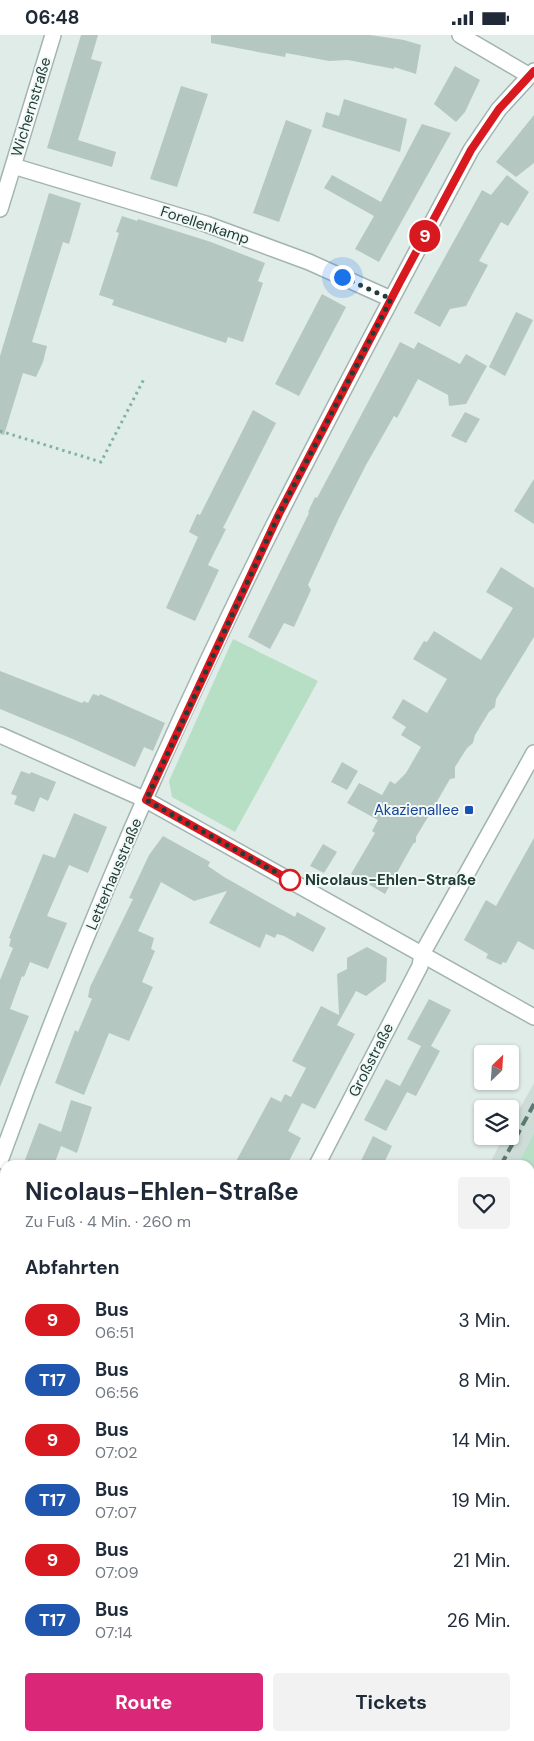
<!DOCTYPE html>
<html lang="de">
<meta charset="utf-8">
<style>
:root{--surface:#fff;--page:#f2f2f3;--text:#1f2937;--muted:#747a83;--accent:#db2777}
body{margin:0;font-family:"DM Sans",sans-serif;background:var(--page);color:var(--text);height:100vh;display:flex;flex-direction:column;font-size:19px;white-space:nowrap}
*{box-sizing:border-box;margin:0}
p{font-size:16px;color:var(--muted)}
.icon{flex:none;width:28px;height:28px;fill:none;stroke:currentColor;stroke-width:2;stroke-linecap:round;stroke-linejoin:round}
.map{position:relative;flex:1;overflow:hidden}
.sheet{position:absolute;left:0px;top:1125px;width:535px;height:581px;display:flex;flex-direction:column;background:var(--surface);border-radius:15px 15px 0 0;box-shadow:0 1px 4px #0004}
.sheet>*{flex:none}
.badge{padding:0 10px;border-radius:16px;font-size:18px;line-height:32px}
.needle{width:32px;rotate:25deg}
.controls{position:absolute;left:474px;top:1010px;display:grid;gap:10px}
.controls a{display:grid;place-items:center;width:45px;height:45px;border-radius:5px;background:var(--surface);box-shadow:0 1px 4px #0004;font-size:25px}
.you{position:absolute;width:25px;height:25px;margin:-12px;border:4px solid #fff;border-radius:50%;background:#1a73e8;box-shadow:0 0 0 8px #1a73e833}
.map>.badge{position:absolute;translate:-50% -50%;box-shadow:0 0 0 2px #fff}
h2{padding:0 25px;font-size:19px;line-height:45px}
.round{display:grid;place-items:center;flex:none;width:52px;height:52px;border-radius:5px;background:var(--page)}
.head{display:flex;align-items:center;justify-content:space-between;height:85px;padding:0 25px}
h1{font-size:24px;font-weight:700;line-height:38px}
.action{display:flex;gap:10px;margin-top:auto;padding:10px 25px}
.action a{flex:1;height:58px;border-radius:5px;background:var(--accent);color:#fff;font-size:20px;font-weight:700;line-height:58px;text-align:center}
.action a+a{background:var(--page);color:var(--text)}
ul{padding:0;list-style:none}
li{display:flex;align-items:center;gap:15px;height:60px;padding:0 25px}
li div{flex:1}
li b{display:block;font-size:19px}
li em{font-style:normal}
li .badge{min-width:55px;font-weight:700;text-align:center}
.status{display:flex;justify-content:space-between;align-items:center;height:35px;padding:0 25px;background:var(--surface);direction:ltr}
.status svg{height:14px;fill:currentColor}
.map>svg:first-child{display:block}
.built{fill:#cedcd7}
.green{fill:#b7dfc5}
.building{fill:#b5c7c1}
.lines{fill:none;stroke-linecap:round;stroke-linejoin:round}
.minor-casing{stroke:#a3b4b0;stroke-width:18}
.path{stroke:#7fb2a5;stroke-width:3;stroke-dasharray:2.5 4;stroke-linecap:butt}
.minor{stroke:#fff;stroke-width:15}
.rail{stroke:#5a7973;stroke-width:4;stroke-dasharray:10 5;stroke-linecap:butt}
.line-casing{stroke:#fff;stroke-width:11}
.line{stroke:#d91920;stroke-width:8}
.walk{stroke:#203d38;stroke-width:5;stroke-dasharray:0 9}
.transit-dot{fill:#1a4fb4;stroke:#f1f8f5;stroke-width:2}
.stop-dot{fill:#fff;stroke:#d91920;stroke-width:2.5}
.labels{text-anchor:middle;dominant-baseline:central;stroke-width:4;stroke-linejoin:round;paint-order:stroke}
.street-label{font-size:15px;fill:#203d38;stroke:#f1f8f5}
.transit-label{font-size:15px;fill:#164399;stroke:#f1f8f5;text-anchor:end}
.stop-label{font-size:15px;font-weight:bold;fill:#203d38;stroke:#f1f8f5;text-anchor:start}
</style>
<div class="status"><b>06:48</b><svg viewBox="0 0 49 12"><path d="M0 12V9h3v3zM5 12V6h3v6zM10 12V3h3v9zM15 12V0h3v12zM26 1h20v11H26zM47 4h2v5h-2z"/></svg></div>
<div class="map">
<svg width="534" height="1706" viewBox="0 0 534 1706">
<rect width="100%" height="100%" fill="#e0ece8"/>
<!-- built -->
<path class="built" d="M534,1048V1097L518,1130H489L504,1101H510V1091Z
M212,1701H248L246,1706H210Z"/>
<!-- green -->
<path class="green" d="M233,604L318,646L235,797L172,762L169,746Z
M534,1097V1706H246L248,1701H530V1130H518Z"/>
<!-- building -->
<path class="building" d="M81,0H98L91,24L102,27L78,105L116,117L112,132L47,113Z
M211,0H370L404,5L421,10L416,39L394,32V34L348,25L329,26L286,18L285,22L211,8Z
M455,31L480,45L465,77L456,87L434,69Z
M181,51L208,59L177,152L150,144Z
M344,64L407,84L400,117L322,92L326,77L339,81Z
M534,80V128L516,142L496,127Z
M286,85L312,95L279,187L253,178Z
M422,89L451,98L379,227L355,214L374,181L324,153L332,140L381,167Z
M507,140L529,157L508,191L501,187L479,226L488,230L466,271L450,274L440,292L414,278L482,155L491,160Z
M49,158L81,168L69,209L63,207L32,307L47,311L43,327L36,342L23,338L4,400L0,399V321Z
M122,181L137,186L138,184L211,207L265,228L258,246L263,248L243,307L228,302L226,308L112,270L114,265L99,260L119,198L116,197Z
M322,259L346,272L299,361L275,349Z
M516,277L533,285L505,341L489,332Z
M400,307L414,314L418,307L460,329L466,319L487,331L466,369L449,371L448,360L418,344L397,383L394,381L366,430L339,483L308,550L311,555L294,592L284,588L270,614L248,602L309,478L308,477L315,462L317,463Z
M253,375L276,388L223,493L226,494L208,530L219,535L195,586L166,573L198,502L189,497L197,479L200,480Z
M465,377L480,384L466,408L451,401Z
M534,444V489L514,476Z
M501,532L534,553V602L496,664L495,672L489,677L475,700L473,708L467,713L455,732V743L450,744L432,775L433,780L428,782L416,802V807L413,809L385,859L351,839L375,798L372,796L378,785L347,768L359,748L382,760L390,746L395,749L406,738L421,712L401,700L406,692L392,683L403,664L427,678L447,644L413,624L424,606L427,607L434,596L481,625L513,573L486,557Z
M0,636L82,668L84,666L88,668L93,659L99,661L100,659L165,688L153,716L144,712L135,732L75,705L0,674Z
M342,727L358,736L347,755L331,747Z
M21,736L30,739L31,737L56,747L48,766L40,762L34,777L14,769L17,761L11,759Z
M74,778L107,792L88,838L69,830L47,881L67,888L48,934L30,927L24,942L22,941L10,974L29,981L0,1052V945L13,913L9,911L11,904L9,903L43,819L55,823Z
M163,801L210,827L208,831L224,842L295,882L297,877L326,893L313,917L284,901L277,899L275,903L266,899L260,913L209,888L227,856L194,866L161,847L138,896L154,903L151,914L155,916L142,947L153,952L129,1006L109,998L84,1060L55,1048L75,995L78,997L92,964L88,962L90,952L133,864L129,863L149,820Z
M534,803V915L518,906L506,928L503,927L501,930L486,923L488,919L464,905L486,865L496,871Z
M323,809L337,817L324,838L310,831Z
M367,912L387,923L386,946L366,961L356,956L337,990L355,999L315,1074L302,1068L288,1096L301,1103L287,1130H234L271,1062L281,1067L285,1059L291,1062L306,1033L292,1026L321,971L339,980L337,939L347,934V923Z
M429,964L451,975L431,1011L440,1016L416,1061L407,1057L386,1096L364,1085L386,1044L400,1051L421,1011L407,1004Z
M71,1065L92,1072L77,1118L61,1111L54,1130H23L39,1088L61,1097Z
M373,1101L392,1111L383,1130H359Z"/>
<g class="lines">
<!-- minor casing -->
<g class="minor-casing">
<path id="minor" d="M460,0L530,41
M13,131L206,189L309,227L391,264
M0,174L53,0
M0,700L146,765L534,982
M0,1126C80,905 174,687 280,478C342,356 406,236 471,115L499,74L534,36
M317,1130L420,931L422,919L534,718
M0,1367L5,1369
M0,1651L5,1641"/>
</g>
<!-- path -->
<path class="path" d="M0,396L101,427L145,342
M530,1180L534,1172
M530,1409L534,1388
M530,1542L534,1545
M530,1558L534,1565
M283,1706L285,1701"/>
<!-- minor -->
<use href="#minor" class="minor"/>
<!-- rail -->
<path class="rail" d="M501,1130L534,1069
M217,1706L219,1701"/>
</g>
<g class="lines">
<!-- line casing -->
<g class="line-casing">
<path id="line" d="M290,845L146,765L279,479L400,247L471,115L499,74L534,36"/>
</g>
<!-- line -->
<use href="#line" class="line"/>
<!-- walk -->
<path class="walk" d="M290,845L146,765L279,479L391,264L342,242"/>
</g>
<!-- markers -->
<rect class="transit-dot" x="464" y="770" width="10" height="10" rx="2.5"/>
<circle class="stop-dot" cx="290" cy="845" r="10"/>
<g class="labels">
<!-- street labels -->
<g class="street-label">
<text transform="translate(31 72) rotate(-73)">Wichernstraße</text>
<text transform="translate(205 190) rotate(18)">Forellenkamp</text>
<text transform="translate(114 839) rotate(-67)">Letterhausstraße</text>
<text transform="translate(371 1025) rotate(-63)">Großstraße</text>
</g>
<!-- transit labels -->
<g class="transit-label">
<text x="459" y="775">Akazienallee</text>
</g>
<!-- stop labels -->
<g class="stop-label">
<text x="305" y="845">Nicolaus-Ehlen-Straße</text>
</g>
</g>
</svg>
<div class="controls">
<a><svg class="needle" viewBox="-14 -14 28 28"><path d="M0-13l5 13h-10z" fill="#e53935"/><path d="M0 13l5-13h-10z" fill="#747a83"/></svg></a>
<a><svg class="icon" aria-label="layers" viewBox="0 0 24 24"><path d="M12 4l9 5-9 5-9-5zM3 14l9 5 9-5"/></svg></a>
</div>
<div class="you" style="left:342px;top:242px"></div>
<b class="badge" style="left:425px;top:201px;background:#d91920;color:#fff">9</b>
<section class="sheet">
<div class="head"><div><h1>Nicolaus-Ehlen-Straße</h1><p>Zu Fuß · 4 Min. · 260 m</p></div><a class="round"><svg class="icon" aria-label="heart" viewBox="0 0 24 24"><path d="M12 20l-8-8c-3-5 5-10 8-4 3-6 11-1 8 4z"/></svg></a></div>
<h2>Abfahrten</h2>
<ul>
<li><span class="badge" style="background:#d91920;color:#fff">9</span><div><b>Bus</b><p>06:51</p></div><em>3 Min.</em></li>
<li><span class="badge" style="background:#2056ae;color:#fff">T17</span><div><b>Bus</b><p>06:56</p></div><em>8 Min.</em></li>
<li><span class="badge" style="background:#d91920;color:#fff">9</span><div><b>Bus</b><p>07:02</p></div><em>14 Min.</em></li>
<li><span class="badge" style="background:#2056ae;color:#fff">T17</span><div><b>Bus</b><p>07:07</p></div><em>19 Min.</em></li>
<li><span class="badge" style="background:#d91920;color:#fff">9</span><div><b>Bus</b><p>07:09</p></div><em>21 Min.</em></li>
<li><span class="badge" style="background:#2056ae;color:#fff">T17</span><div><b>Bus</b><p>07:14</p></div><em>26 Min.</em></li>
</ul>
<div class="action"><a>Route</a><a>Tickets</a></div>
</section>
</div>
